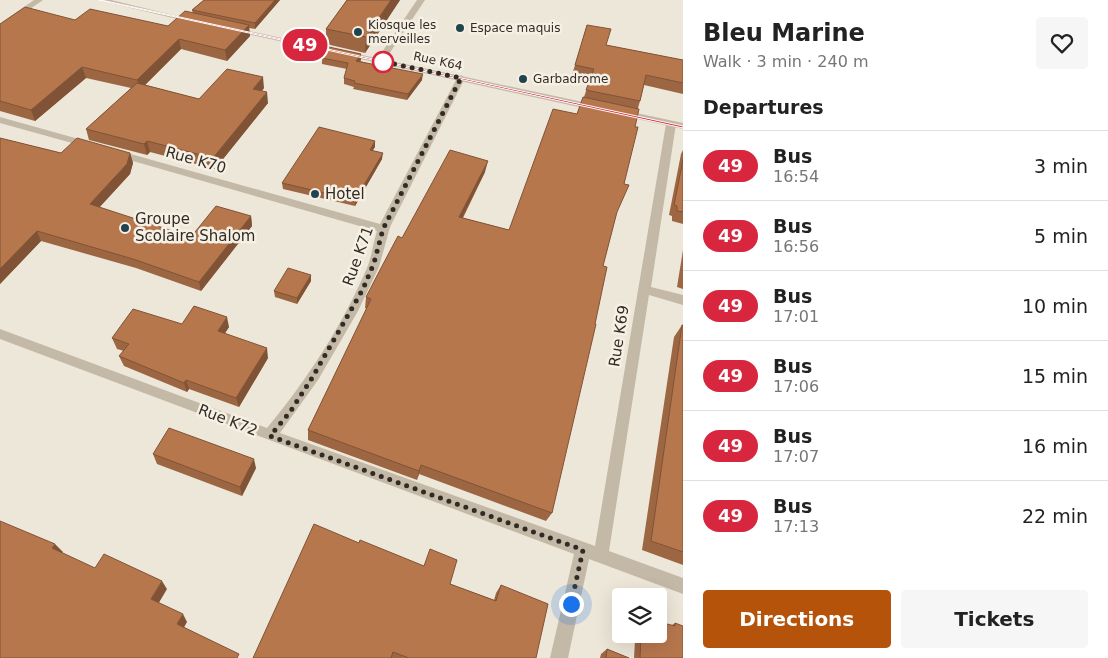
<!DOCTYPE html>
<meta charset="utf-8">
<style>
:root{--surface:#fff;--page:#f6f6f6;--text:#222;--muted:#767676;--line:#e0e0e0;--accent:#b45309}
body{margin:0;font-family:"DejaVu Sans",sans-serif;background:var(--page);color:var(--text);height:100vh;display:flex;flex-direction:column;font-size:19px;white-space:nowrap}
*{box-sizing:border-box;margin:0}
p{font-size:16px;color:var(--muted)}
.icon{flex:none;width:28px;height:28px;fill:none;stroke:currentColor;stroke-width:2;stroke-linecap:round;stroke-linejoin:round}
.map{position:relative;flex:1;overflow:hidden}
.sheet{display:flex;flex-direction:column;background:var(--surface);width:425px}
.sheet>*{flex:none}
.badge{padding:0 10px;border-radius:16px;font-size:18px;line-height:32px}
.fabs{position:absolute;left:612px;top:588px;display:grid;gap:10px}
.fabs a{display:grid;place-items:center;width:55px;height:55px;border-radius:5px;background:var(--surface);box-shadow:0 5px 20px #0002;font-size:25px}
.you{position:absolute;width:25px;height:25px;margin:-12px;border:4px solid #fff;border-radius:50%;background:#1a73e8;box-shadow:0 0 0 8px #1a73e833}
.map>.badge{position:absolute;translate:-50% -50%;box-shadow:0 0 0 2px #fff}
h2{padding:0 20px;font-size:19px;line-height:45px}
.round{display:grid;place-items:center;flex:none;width:52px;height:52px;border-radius:5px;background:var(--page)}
.summary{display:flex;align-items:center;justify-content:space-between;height:85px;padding:0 20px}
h1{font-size:24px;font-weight:700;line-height:38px}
.cta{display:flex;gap:10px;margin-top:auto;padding:10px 20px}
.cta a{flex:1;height:58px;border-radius:5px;background:var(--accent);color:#fff;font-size:20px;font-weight:700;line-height:58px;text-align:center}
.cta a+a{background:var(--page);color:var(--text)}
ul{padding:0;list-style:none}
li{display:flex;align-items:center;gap:15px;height:70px;padding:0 20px;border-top:1px solid var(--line)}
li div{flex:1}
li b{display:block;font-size:19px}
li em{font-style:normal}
li .badge{min-width:55px;font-weight:700;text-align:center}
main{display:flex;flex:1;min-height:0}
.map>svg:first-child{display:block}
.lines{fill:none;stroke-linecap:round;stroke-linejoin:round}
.minor{fill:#c4b8a6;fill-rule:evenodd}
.tertiary{fill:#c4b8a6;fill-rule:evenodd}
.wall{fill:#9d6642}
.shaded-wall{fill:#805336}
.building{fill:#b7774d;stroke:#805336}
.line{fill:#d7263d;stroke:#fff}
.walk{stroke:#312b26;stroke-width:5;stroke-dasharray:0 9}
.poi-dot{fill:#21434d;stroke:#f6f0e4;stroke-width:2}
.stop-dot{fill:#fff;stroke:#d7263d;stroke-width:2.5}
.labels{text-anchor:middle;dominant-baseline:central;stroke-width:5;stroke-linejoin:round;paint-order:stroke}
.far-poi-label{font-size:12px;fill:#312b26;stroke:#f6f0e4;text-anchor:start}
.far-street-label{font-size:12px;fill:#312b26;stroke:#f6f0e4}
.street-label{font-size:15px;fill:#312b26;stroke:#f6f0e4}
.poi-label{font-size:15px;fill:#312b26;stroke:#f6f0e4;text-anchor:start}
</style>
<main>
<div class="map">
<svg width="683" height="658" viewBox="0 0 683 658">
<rect width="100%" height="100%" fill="#ede7d9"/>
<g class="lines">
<!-- minor -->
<path class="minor" d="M34,0H43L0,30V24Z
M417,0H425L383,63H377L376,61Z
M461,75L465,78L390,227L379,267L358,311L318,380L280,433L595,546L666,124L671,121L674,122L676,124L651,287L683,295V305L649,295L609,551L683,578V594L589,559L568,658H550L574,554L0,339V329L267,428C307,380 342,326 367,268C372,256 373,243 377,231L112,155L111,153L112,151H120L380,224L457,78Z
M0,117L93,143L95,145L90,148L0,123Z"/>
<!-- tertiary -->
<path class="tertiary" d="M97,0H111L198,21L194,23Z
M230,27L597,105L602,108L597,111L233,31H230Z
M622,110L683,123V129L619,115V111Z"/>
</g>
<!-- wall -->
<path class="wall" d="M204,0H280L255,29L249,28L250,36L227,61L181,49L145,85L199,99L264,88L262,91L268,103L215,169L150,152L147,155L89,140L86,129L131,88L86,78L35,121L0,111V24L75,20L168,26L193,13L192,10Z
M347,0H400L365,53L326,44V29Z
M587,25L606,45L683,60V94L644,85L640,101L638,108L616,214L603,266L552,513L546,521L419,474L417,480L308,440V430L367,309L365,308L366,297L402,238L485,172L463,218L509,230L577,114L584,97L590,79L572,75Z
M322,58L361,60L360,61L422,80L407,100L353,89L354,87L344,84V78L347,69L322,64Z
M0,138L61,153H130L133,163L130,174L99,208L191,237L251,216L252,226L201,291L136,268L41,241L0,284Z
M375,147L372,151L382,159L355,206L283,189L282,183Z
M683,150V224L672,221V216L669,215L681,154Z
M683,250V289L677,287Z
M311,275V281L297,304L275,297L274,291Z
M182,324L229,327L225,333L268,358L239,407L189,389L187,392L124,366L119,356L124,351L117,349L112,338Z
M682,325H683V565L642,550L674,337Z
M153,454L256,468L242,496L157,464Z
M450,584L494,600L496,593L501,585L536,658H253Z
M675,623L683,658H634L635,640L641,635H642V634H659Z
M607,649L629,658H600L601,654Z"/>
<!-- shaded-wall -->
<path class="shaded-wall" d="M275,0H280L255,29V23Z
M391,0H400L365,53L366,37Z
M249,25L250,36L227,61L225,50Z
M179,39L181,49L140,90L137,80Z
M361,54V60L356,66V61Z
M82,67L86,78L35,121L31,110Z
M423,74L422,80L407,100L408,94Z
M263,77L264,88L254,100L253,89Z
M267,92L268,103L215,169L213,158Z
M147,141L150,152L147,155L144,144Z
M375,141V147L369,156L370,150Z
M130,153L133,163L130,174L93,214L90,204Z
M383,153L382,159L355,206V200Z
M488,161L485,172L457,228L459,217Z
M251,216L252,226L201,291L199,282Z
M37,231L41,241L0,284V269Z
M311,275V281L297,304V298Z
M227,317L229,327L220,341L218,331Z
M267,348L268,358L239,407L236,398Z
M186,380L189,389L187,392L184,383Z
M254,459L256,468L242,496L240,487Z
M421,465L419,474L417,480L419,471Z
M55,544L63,552L60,557L52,548Z
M162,581L167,589L157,606L151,599Z
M183,614L187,622L182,631L177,624Z"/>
<!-- building -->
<path class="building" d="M204,0H275L255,23L192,10Z
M347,0H391L366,37L326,29Z
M25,7L75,20L90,9L168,26L185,11L249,25L225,50L179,39L137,80L82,67L31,110L0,101V24Z
M587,25L611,29L606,45L683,60V83L646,75L640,101L586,90L594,69L575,65Z
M329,47L361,54L356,61L423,74L408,94L354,83L355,81L344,78L348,63L322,58Z
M227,69L263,77L253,89L267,92L213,158L147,141L144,144L86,129L137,83L199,99Z
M583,97L639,109L635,127H638L624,184L629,185L617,212L603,266L607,267L595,324H596L552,513L421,465L419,471L308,430L371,299L366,297L381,268L398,236L402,238L450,150L488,161L459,217L509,230L553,109L577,114Z
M319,127L375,141L370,150L383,153L355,200L282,183Z
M0,138L61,153L77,138L130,153L127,164L90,204L191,237L216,206L251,216L199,282L133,259L37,231L0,269Z
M683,160V212L677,211V206L674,205Z
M288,268L311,275L297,298L274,291Z
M194,306L227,317L218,331L267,348L236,398L186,380L184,383L119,356L129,344L112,338L133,309L182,324Z
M682,325H683V552L651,541Z
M169,428L254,459L240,487L153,454Z
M0,521L55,544L52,548L95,568L104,554L162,581L151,599L183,614L177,624L239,654L237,658H0Z
M314,524L359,543L360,540L424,566L430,549L457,560L450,584L496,601L501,585L548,604L536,658H409L393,652L391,658H253Z
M659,622L675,626V623L683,626V658H640L641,635L648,638L649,634H659Z
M607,649L629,658H606Z"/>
<!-- line -->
<path class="line" d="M98,0H101L683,126V128Z"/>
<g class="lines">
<!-- walk -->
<path class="walk" d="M383,62L380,61L461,78L383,229L374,263L363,289L312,378L290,412L270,436L583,550L571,604"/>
</g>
<!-- markers -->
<g class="poi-dot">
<circle cx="460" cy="28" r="5"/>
<circle cx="358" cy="32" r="5"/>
<circle cx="523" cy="79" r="5"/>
<circle cx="315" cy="194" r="5"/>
<circle cx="125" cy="228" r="5"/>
</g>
<circle class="stop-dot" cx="383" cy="62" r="10"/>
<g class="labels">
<!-- far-poi labels -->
<g class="far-poi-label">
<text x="368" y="25">Kiosque les<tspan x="368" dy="14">merveilles</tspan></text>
<text x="470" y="28">Espace maquis</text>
<text x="533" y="79">Garbadrome</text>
</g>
<!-- far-street labels -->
<g class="far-street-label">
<text transform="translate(438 61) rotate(12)">Rue K64</text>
</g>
<!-- street labels -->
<g class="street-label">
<text transform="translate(196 160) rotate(16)">Rue K70</text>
<text transform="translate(358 256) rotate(-70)">Rue K71</text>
<text transform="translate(619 336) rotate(-81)">Rue K69</text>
<text transform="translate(228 420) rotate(21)">Rue K72</text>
</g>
<!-- poi labels -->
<g class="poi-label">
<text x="325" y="194">Hotel</text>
<text x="135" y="219">Groupe<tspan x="135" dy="17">Scolaire Shalom</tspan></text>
</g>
</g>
</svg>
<div class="fabs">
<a><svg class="icon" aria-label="layers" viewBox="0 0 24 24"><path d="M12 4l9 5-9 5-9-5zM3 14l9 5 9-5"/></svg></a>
</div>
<div class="you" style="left:571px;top:604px"></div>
<b class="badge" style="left:305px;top:45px;background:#d7263d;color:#fff">49</b>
</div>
<section class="sheet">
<div class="summary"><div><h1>Bleu Marine</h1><p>Walk · 3 min · 240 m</p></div><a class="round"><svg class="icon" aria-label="heart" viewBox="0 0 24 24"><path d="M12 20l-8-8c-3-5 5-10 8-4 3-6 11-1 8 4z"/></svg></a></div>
<h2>Departures</h2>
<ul>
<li><span class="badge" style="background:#d7263d;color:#fff">49</span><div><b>Bus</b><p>16:54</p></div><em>3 min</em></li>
<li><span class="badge" style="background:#d7263d;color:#fff">49</span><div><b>Bus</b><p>16:56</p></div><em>5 min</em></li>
<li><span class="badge" style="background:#d7263d;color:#fff">49</span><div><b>Bus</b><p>17:01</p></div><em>10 min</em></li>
<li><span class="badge" style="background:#d7263d;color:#fff">49</span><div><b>Bus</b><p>17:06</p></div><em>15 min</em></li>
<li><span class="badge" style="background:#d7263d;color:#fff">49</span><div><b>Bus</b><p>17:07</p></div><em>16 min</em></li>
<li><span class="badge" style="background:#d7263d;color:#fff">49</span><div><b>Bus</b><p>17:13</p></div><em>22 min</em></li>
</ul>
<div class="cta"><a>Directions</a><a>Tickets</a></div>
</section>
</main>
